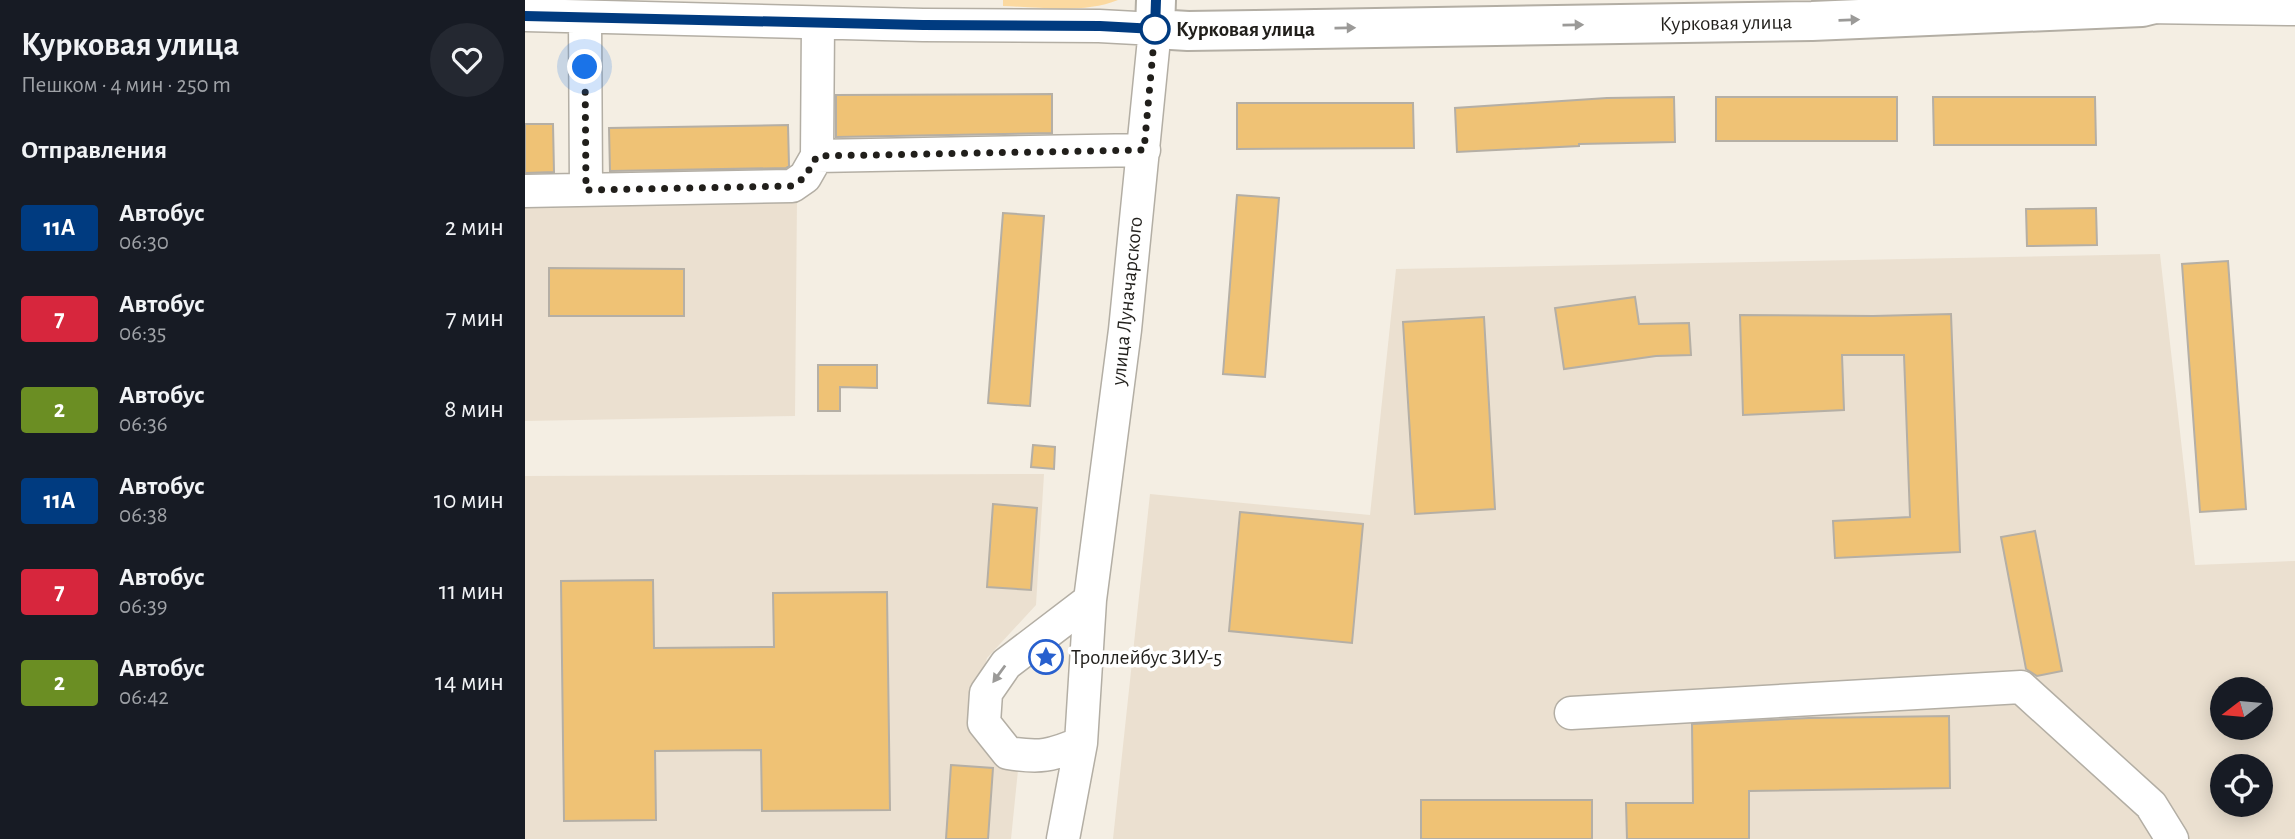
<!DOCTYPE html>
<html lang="ru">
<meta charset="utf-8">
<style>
:root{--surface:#171b24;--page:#242831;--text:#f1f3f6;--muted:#9ea1a6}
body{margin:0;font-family:"Alegreya Sans",sans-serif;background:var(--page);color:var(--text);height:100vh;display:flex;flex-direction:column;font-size:26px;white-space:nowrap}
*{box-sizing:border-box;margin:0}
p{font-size:23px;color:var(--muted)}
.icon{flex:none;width:38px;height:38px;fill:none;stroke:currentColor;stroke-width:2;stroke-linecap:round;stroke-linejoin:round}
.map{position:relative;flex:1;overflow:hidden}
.details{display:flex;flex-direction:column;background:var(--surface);width:525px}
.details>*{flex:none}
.badge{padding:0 14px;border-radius:5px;font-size:24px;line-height:46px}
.needle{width:46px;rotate:254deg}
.controls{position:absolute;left:1685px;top:677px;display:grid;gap:14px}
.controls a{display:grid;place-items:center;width:63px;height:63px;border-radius:50%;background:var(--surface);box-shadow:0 4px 18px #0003;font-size:35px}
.you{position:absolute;width:35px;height:35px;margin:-18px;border:5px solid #fff;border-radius:50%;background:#1a73e8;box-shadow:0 0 0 10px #1a73e833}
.map>.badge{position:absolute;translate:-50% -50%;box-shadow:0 0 0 4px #fff}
h2{padding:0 21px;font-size:26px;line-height:63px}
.round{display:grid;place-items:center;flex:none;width:74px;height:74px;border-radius:37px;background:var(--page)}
.summary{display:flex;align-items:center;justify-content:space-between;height:119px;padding:0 21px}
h1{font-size:33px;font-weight:700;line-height:52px}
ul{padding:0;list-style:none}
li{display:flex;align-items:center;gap:21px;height:91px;padding:0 21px}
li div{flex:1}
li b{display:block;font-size:26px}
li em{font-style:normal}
li .badge{min-width:77px;font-weight:700;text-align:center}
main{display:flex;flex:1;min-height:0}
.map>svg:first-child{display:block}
.built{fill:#ebe0d0;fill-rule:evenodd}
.green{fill:#fbd9a0}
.building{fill:#efc275;stroke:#b5afa5;stroke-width:2}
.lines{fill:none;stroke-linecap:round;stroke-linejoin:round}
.minor-casing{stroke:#b3aea4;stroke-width:35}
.major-casing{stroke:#b3aea4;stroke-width:42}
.minor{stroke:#fff;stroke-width:32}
.major{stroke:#fff;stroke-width:38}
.oneway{fill:#9b9a98}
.line-casing{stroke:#fff;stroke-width:16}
.line{stroke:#003b80;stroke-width:10}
.walk{stroke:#211f1b;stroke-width:7;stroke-dasharray:0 12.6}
.stop-dot{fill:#fff;stroke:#003b80;stroke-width:3.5}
.labels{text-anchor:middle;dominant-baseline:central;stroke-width:7;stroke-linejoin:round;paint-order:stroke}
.street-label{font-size:21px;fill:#211f1b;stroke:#fff}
.stop-label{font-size:21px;font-weight:bold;fill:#211f1b;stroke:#fff;text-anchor:start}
.poi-label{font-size:21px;fill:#211f1b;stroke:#fff;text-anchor:start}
</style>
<main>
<section class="details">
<div class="summary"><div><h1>Курковая улица</h1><p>Пешком · 4 мин · 250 m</p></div><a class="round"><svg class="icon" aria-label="heart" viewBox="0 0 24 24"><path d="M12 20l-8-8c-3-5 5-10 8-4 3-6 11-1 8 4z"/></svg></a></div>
<h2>Отправления</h2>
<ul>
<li><span class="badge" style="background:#003b80;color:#fff">11А</span><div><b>Автобус</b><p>06:30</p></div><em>2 мин</em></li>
<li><span class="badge" style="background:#d7263d;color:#fff">7</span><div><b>Автобус</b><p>06:35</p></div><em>7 мин</em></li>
<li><span class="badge" style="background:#6b8e23;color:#fff">2</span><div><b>Автобус</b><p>06:36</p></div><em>8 мин</em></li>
<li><span class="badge" style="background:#003b80;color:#fff">11А</span><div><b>Автобус</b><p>06:38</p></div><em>10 мин</em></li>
<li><span class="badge" style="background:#d7263d;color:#fff">7</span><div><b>Автобус</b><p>06:39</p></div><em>11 мин</em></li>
<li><span class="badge" style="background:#6b8e23;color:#fff">2</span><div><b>Автобус</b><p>06:42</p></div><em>14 мин</em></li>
</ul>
</section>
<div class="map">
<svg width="1770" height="839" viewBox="0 0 1770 839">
<rect width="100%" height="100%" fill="#f4eee3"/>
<!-- built -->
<path class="built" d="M272,200L270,416L0,421V208Z
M1635,254L1670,565L1770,561V839H588L625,494L845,515L871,269ZM1698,690H1736V728H1698ZM1698,766H1736V805H1698Z
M519,474L511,605L462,658L443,728L493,770L486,839H0V476Z"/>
<!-- green -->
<path class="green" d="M478,0H593C559,14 515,7 478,6Z"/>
<!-- building -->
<path class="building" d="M527,94V133L311,137V95Z
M1149,97L1150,142L1054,144V146L932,152L930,108L1082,98Z
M1191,97H1372V141H1191Z
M1408,97H1570L1571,145H1409Z
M712,103H888L889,148L712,149Z
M0,124H28L29,172L0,173Z
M263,125L264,166L261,168L85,171L84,128Z
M712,195L754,198L740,377L698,374Z
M1571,208L1572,245L1502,246L1501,209Z
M478,213L519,216L505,406L463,403Z
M1703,261L1721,509L1675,512L1657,264Z
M24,268L159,269V316H24Z
M1110,297L1114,324L1164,323L1166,355L1131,356L1039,369L1030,308Z
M1426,314L1435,552L1310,558L1308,521L1385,517L1379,355H1317L1319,410L1218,415L1215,315L1348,316Z
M959,317L970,509L890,514L878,322Z
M293,365H352V388L315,387V411H293Z
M508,445L530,447L529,469L506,467Z
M468,504L512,508L506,590L462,587Z
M715,512L838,524L827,643L704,631Z
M1510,531L1537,671L1512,676L1501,669L1476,537Z
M128,580L129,648L249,647L248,593L362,592L365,810L237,811L236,750L130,751L131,820L39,821L36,581Z
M1424,716L1425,788L1224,791V839H1102L1101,803H1168L1167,724L1284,718Z
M426,765L468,768L463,839H421Z
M896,800H1067V839H896Z"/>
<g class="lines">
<!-- minor casing -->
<g class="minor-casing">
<path id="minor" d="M1619,7L1770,9
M0,15L398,25L574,26L630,29L600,330L565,600L556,743L538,839
M60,18L61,190
M292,156L293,23
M0,191L267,186L280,177L292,156L619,150
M1046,713L1496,687L1626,805L1647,839
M556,743C526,756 515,758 483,753L459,723L461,693L481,664L565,600"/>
</g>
<!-- major casing -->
<g class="major-casing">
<path id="major" d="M631,0L630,29L663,31L1287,21L1617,7L1645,0"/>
</g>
<!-- minor -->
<use href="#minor" class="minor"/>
<!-- major -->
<use href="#major" class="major"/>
</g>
<!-- one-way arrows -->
<defs><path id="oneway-solid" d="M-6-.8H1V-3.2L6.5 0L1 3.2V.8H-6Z" transform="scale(1.75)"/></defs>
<g class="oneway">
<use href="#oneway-solid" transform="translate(1324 20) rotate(-2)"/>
<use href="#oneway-solid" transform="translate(1048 25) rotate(-1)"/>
<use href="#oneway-solid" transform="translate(820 28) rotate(-1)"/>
<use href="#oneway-solid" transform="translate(474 674) rotate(126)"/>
</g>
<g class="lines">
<!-- line casing -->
<g class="line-casing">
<path id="line" d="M0,16L398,25L575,26L630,29L631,0"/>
</g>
<!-- line -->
<use href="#line" class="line"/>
<!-- walk -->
<path class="walk" d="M60,67L61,190L267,186L280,177L292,156L619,150L630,29"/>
</g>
<!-- icons -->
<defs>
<g id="sight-ring" transform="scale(1.75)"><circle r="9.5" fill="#fff" stroke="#2860ce" stroke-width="1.5"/><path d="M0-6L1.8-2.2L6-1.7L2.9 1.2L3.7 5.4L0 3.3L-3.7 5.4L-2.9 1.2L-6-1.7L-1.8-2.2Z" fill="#2860ce"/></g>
</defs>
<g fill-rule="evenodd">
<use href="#sight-ring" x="521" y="657"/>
</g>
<!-- markers -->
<circle class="stop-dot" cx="630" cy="29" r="14"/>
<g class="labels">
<!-- street labels -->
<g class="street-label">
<text transform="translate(1201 23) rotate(-1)">Курковая улица</text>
<text transform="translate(602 301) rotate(-84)">улица Луначарского</text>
</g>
<!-- stop labels -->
<g class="stop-label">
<text x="651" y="29">Курковая улица</text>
</g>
<!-- poi labels -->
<g class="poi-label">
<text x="546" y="657">Троллейбус ЗИУ-5</text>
</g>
</g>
</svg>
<div class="controls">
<a><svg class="needle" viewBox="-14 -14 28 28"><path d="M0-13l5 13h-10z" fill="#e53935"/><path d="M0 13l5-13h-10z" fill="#9ea1a6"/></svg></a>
<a><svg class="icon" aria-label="locate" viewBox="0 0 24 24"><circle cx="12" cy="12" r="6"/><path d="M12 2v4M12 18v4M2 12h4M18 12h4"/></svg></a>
</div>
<div class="you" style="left:60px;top:67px"></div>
</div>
</main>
